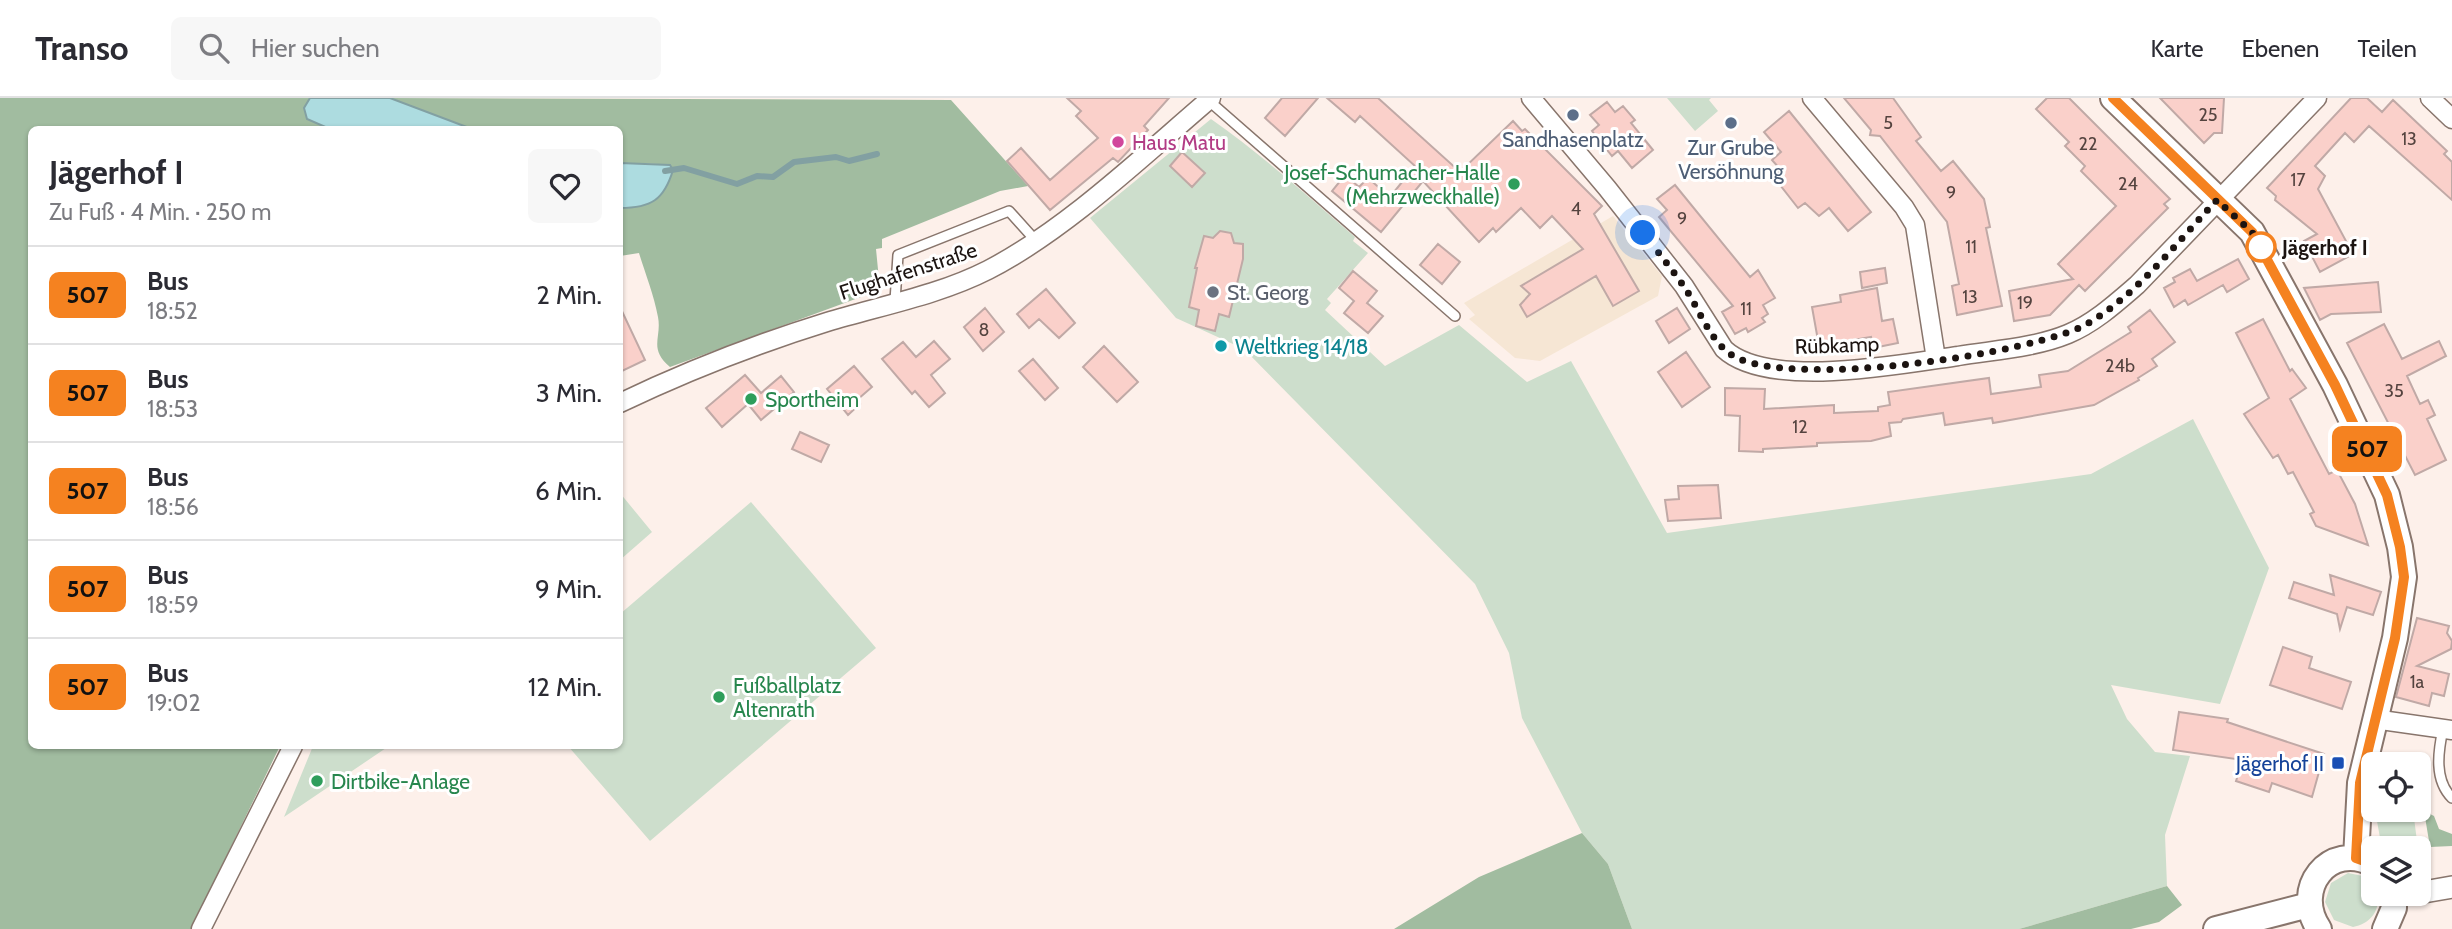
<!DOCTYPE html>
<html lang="de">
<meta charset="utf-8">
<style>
:root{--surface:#fff;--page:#f7f7f7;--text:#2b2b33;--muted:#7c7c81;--line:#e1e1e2}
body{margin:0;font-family:Cabin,sans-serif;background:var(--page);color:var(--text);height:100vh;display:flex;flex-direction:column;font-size:26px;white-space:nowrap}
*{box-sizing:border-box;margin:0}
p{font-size:23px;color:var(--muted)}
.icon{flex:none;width:38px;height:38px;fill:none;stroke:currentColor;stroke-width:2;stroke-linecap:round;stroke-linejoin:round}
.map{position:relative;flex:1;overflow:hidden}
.details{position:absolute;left:28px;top:28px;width:595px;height:623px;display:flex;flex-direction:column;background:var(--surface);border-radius:10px;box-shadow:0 2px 5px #0004}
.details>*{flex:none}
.badge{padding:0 14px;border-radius:10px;font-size:24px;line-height:46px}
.buttons{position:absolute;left:2361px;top:654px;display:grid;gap:14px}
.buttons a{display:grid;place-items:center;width:70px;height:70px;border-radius:10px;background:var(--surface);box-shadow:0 2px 5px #0004;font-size:35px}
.you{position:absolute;width:35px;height:35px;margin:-18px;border:5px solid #fff;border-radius:50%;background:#1a73e8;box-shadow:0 0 0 10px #1a73e833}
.map>.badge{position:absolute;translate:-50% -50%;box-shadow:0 0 0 4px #fff}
.round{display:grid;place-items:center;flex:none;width:74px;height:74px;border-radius:10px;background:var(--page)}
.headline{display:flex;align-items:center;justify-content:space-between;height:119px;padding:0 21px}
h1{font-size:33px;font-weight:800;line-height:52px}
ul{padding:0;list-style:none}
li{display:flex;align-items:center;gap:21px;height:98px;padding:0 21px;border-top:2px solid var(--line)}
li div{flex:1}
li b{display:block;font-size:26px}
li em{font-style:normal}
li .badge{min-width:77px;font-weight:700;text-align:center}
header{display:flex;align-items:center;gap:42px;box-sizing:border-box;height:98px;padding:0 35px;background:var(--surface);border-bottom:2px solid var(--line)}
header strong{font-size:33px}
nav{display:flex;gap:38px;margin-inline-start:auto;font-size:24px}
.search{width:490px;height:63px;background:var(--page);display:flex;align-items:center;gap:18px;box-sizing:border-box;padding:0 24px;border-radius:10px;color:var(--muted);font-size:26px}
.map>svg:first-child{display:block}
.education{fill:#f6e6d4}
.green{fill:#cddecc}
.forest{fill:#a1bca0}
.water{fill:#addce0;stroke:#82a0a2;stroke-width:2}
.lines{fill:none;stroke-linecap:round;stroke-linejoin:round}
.stream{stroke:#82a0a2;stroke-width:6}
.building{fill:#fad0ca;stroke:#c0a9a6;stroke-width:2}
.service-casing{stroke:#88756c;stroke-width:12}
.minor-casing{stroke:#88756c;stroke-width:21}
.tertiary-casing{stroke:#88756c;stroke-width:24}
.secondary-casing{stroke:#88756c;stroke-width:28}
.service{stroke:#fff;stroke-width:9}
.minor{stroke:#fff;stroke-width:18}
.tertiary{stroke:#fff;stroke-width:21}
.secondary{stroke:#fff;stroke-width:24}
.line-casing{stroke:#fff;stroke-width:16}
.line{stroke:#f58220;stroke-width:10}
.walk{stroke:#1c1411;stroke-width:7;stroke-dasharray:0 12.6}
.service-dot{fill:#5c6f8a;stroke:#fff;stroke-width:2.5}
.hotel-dot{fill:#d1479c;stroke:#fff;stroke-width:2.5}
.leisure-dot{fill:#2e9e5b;stroke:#fff;stroke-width:2.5}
.stop-dot{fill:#fff;stroke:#f58220;stroke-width:3.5}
.worship-dot{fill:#6b7280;stroke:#fff;stroke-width:2.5}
.culture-dot{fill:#0f9aa8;stroke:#fff;stroke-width:2.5}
.transit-dot{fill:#1a4fb4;stroke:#fff;stroke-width:2.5}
.labels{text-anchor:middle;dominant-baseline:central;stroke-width:6;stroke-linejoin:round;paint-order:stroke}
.number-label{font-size:18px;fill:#54433f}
.service-label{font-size:21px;fill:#4e5e75;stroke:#fff}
.hotel-label{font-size:21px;fill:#b23c85;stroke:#fff;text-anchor:start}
.leisure-label{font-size:21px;fill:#27864d;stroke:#fff;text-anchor:start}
.stop-label{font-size:21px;font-weight:bold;fill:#1c1411;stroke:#fff;text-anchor:start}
.street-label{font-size:21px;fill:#1c1411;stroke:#fff}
.worship-label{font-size:21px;fill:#5b616d;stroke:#fff;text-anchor:start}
.culture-label{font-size:21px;fill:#0d838f;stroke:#fff;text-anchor:start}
.transit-label{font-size:21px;fill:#164399;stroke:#fff;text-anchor:end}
</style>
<header>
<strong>Transo</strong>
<div class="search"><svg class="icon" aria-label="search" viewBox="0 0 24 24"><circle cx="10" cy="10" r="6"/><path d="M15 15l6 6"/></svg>Hier suchen</div>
<nav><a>Karte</a><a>Ebenen</a><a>Teilen</a></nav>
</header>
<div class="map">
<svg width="2452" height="831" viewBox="0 0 2452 831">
<rect width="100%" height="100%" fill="#fdf0ea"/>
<!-- education -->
<path class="education" d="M1613,118L1662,178L1658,198L1540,263L1515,260L1469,221L1475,217L1464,205Z"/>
<!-- green -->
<path class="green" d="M1667,0H1711L1709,2L1718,13L1695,33Z
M1211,21C1262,57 1308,98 1355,139L1353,143L1368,155L1327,201L1331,205L1325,212L1385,268L1459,227L1527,284L1571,263L1667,435L2091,376L2193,321L2269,470L2220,606L2111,587L2127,621L2155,654L2190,658L2165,737L2167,788L2019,831H1632L1608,766L1582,735L1522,620L1509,555L1475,486L1244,251L1176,220L1090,120Z
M620,395L652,434L620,462Z
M751,404L876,550L650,743L568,648H620V516Z
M313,648H389L284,719Z
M2375,712H2413L2418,751H2382Z
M2348,775L2363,778L2373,785V796L2378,797C2379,815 2370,825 2353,829L2334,822L2325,804L2331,785Z"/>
<!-- forest -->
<path class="forest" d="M0,0H310L304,10L307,20L330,31L32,32V648H280L191,831H0Z
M390,0L951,2L1028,88L1000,93L882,141V150L876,151L880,192L670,269C648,250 662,240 658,219C654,197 645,175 639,155L620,158V110C651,110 664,102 673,72L658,66L620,65V32L472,31Z
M2430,716L2434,718L2439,731L2452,736V748L2430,749L2425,719Z
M1582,735L1608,766L1632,831H1394L1479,779Z
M2167,788L2182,807L2159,824L2131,831H2019Z"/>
<!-- water -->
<path class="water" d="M310,0H390L472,31H330L307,21L304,10Z
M620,65L670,67L673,72C664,102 651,110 620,110Z"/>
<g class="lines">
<!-- stream -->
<path class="stream" d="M665,73L684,70L737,86L757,78L773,79L794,64L836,59L849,63L877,56"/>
</g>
<!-- building -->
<path class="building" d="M1067,0H1169L1144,28L1148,32L1118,64L1113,60L1050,112L1007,63L1021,50L1050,82L1098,40L1076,18L1081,13Z
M1282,0H1318L1285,38L1265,20Z
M1327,0H1378L1460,74L1513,23L1522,33L1525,31L1602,108L1594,116L1639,193L1613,208L1596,178L1527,219L1520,207L1530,196L1521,188L1583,151L1552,118L1540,130L1521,110L1496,134L1493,130L1479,144L1423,83L1381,134L1332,93L1345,77L1359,89L1368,80L1390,99L1415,68L1360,18L1355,24Z
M1844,0H1893L1921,39L1916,43L1941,73L1953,63L1984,101L1990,129L1986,130L2002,208L1957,217L1952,188L1959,186L1947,124L1880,38L1870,37L1871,32Z
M2047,0H2069L2170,101L2164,106L2168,110L2085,193L2079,187L2050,217L2014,223L2009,193L2073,181L2058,166L2116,108L2081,73L2085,68L2065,48L2069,44L2036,11Z
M2160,0H2224L2222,35H2214L2204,45Z
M2351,0H2367L2382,14L2393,2L2447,53L2444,56L2452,64V102L2369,28L2354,44L2345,35L2315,68L2325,78L2318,91L2353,156L2320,174L2304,143L2317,136L2275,102L2276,98L2267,90Z
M1607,4L1615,14L1623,8L1635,22L1631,25L1653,52L1632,70L1618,53L1612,58L1592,33L1599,27L1590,17Z
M1789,13L1871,114L1848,133L1829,110L1819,118L1805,105L1798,110L1773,78L1781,72L1772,62L1781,54L1764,34Z
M1182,54L1205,75L1192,89L1170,68Z
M1675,87L1750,179L1758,172L1775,200L1763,207L1768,216L1762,220L1765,224L1748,234L1746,230L1735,236L1722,214L1733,208L1659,119L1667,112L1657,101Z
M1220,133L1231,135L1234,145L1243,146V161L1229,219L1219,216L1215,233L1196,228L1199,212L1189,209L1197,170H1195L1204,138L1213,140Z
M1438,146L1460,164L1442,186L1420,167Z
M2238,161L2249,181L2227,194L2223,187L2188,207L2185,202L2174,209L2164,190L2175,184L2173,180L2190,171L2197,183Z
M1885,170L1887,185L1862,190L1860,174Z
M1353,173L1377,193L1367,205L1383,218L1368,235L1344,215L1354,203L1339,190Z
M2378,184L2381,214L2331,216L2320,222L2304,190Z
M1877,190L1882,223L1893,221L1898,245L1873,250L1871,239L1819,248L1812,209L1841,204L1840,197Z
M1046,191L1075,225L1059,240L1039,221L1029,230L1017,216Z
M620,209L645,262L620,274Z
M985,210L1004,234L983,253L964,229Z
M1677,210L1690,231L1669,245L1656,223Z
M2150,212L2175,244L2152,261L2157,268L2138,280L2139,282L2094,307L1993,325L1992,320L1945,327L1943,315L1903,321L1901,324L1889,325L1891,338L1871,343L1817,345V348L1763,351V354L1739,353L1740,318L1725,317V290L1765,291L1764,311L1834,307V315L1878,313V309L1890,307L1888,294L1989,280L1991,296L2041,289L2039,277L2068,273L2131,234L2128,229Z
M2263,221L2290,273L2292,271L2306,290L2290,301L2329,376L2337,372L2355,406L2368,447L2316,428L2310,416L2314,414L2293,374L2288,376L2278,357L2273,360L2244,316L2269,300L2236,235Z
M2384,226L2402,261L2439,243L2446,258L2407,278L2420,306L2428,302L2435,317L2427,321L2446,362L2415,377L2347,245Z
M934,243L950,261L931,277L945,295L929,309L915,293L912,296L882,261L903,244L916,259Z
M1104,248L1138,284L1117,304L1083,269Z
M1686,254L1710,289L1682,309L1658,274Z
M1033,261L1058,290L1045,302L1019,273Z
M854,268L872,289L857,302L860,306L848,317L827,291Z
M745,277L761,295L781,278L794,294L761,322L748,306L722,329L706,310Z
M800,334L829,347L821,364L792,351Z
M1718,387L1721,420L1668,423L1665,402L1679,401L1678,388Z
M2330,477L2381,494L2373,517L2347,509L2340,531L2337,516L2289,500L2294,484L2334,497Z
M2417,520L2449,528L2447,535L2452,543L2451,551L2417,568L2449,576L2444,598L2432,595L2429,608L2396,599Z
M2283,549L2312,559L2309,570L2351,584L2342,611L2270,587Z
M2179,614L2228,621L2227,624L2324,656L2312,699L2272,685L2269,694L2236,683L2243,662L2173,652Z"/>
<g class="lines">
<!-- service casing -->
<g class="service-casing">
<path id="service" d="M1208,2L1455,218
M895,203L898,157L1009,113L1036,143
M2443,631C2438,654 2434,682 2452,700"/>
</g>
<!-- minor casing -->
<g class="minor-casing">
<path id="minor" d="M1531,0L1607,90L1684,188L1724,251C1768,292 1902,266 1958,258C1994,252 2034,250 2068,236C2094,225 2115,206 2137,187L2317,0
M1812,0L1904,109L1915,127L1936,261
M2430,0L2452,21
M620,305C687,273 756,246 827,224C880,208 939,197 988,172C1066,132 1144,57 1211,0
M2374,621L2452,632
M201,831L293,648"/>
</g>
<!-- tertiary casing -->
<g class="tertiary-casing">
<path id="tertiary" d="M2418,795L2452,789"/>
</g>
<!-- secondary casing -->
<g class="secondary-casing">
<path id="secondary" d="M2113,0L2252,134L2335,287L2387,397L2400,449L2404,479L2395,540L2360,685L2356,760
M2216,831L2309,807
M2319,831C2292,791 2329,743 2373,766
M2385,831L2394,810V796"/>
</g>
<!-- service -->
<use href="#service" class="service"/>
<!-- minor -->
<use href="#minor" class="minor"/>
<!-- tertiary -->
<use href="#tertiary" class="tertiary"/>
<!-- secondary -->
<use href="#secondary" class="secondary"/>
</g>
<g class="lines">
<!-- line casing -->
<g class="line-casing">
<path id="line" d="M2113,0L2252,134L2335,287L2387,397L2400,449L2404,479L2395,540L2360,685L2356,760L2373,766"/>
</g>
<!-- line -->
<use href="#line" class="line"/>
<!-- walk -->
<path class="walk" d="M1643,135C1657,153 1672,171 1685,190C1699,211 1709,240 1729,255C1779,294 2034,256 2087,226C2138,196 2177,144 2217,102L2252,134L2261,149"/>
</g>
<!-- markers -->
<g class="service-dot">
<circle cx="1573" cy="17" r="7"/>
<circle cx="1731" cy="25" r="7"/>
</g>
<circle class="hotel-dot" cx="1118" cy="44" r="7"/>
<g class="leisure-dot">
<circle cx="1514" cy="86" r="7"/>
<circle cx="751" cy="301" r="7"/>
<circle cx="719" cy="599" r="7"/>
<circle cx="317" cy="683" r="7"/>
</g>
<circle class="stop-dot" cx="2261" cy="149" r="14"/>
<circle class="worship-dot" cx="1213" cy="194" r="7"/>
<circle class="culture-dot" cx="1221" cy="248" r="7"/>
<rect class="transit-dot" x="2331" y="658" width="14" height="14" rx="3.5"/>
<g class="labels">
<!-- number labels -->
<g class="number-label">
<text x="2208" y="17">25</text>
<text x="1888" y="25">5</text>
<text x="2409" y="41">13</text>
<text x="2088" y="46">22</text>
<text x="2298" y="82">17</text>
<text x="2128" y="86">24</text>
<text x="1951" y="95">9</text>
<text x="1576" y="111">4</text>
<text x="1682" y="121">9</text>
<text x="1971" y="149">11</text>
<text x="1970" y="199">13</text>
<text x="2025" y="205">19</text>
<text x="1746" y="211">11</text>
<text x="984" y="232">8</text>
<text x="2120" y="268">24b</text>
<text x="2394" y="293">35</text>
<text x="1800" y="329">12</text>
<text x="2417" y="584">1a</text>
</g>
<!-- service labels -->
<g class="service-label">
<text x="1573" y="41">Sandhasenplatz</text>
<text x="1731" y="49">Zur Grube<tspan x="1731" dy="24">Versöhnung</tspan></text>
</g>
<!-- hotel labels -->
<g class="hotel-label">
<text x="1132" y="44">Haus Matu</text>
</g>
<!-- leisure labels -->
<g class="leisure-label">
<text x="1500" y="74" text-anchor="end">Josef-Schumacher-Halle<tspan x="1500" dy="24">(Mehrzweckhalle)</tspan></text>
<text x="765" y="301">Sportheim</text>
<text x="733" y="587">Fußballplatz<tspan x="733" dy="24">Altenrath</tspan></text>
<text x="331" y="683">Dirtbike-Anlage</text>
</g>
<!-- stop labels -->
<g class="stop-label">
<text x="2282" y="149">Jägerhof I</text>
</g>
<!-- street labels -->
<g class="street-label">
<text transform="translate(908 173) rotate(-18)">Flughafenstraße</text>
<text transform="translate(1837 247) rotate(-2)">Rübkamp</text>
</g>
<!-- worship labels -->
<g class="worship-label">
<text x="1227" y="194">St. Georg</text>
</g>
<!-- culture labels -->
<g class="culture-label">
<text x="1235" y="248">Weltkrieg 14/18</text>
</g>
<!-- transit labels -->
<g class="transit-label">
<text x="2324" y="665">Jägerhof II</text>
</g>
</g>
</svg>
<div class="buttons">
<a><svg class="icon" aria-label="locate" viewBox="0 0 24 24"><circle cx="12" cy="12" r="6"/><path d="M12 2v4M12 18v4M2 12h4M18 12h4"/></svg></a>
<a><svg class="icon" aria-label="layers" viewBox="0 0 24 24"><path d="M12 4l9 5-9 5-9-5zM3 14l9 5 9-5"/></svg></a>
</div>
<div class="you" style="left:1643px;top:135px"></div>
<b class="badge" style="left:2367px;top:351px;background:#f58220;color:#111">507</b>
<section class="details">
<div class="headline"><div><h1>Jägerhof I</h1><p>Zu Fuß · 4 Min. · 250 m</p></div><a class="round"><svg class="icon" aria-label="heart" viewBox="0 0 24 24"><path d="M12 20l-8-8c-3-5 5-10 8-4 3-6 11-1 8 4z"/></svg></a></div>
<ul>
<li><span class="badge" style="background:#f58220;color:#111">507</span><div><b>Bus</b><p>18:52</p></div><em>2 Min.</em></li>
<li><span class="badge" style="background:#f58220;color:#111">507</span><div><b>Bus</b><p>18:53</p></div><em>3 Min.</em></li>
<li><span class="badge" style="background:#f58220;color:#111">507</span><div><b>Bus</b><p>18:56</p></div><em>6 Min.</em></li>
<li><span class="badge" style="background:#f58220;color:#111">507</span><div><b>Bus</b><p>18:59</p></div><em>9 Min.</em></li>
<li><span class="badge" style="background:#f58220;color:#111">507</span><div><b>Bus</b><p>19:02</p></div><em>12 Min.</em></li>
</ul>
</section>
</div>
